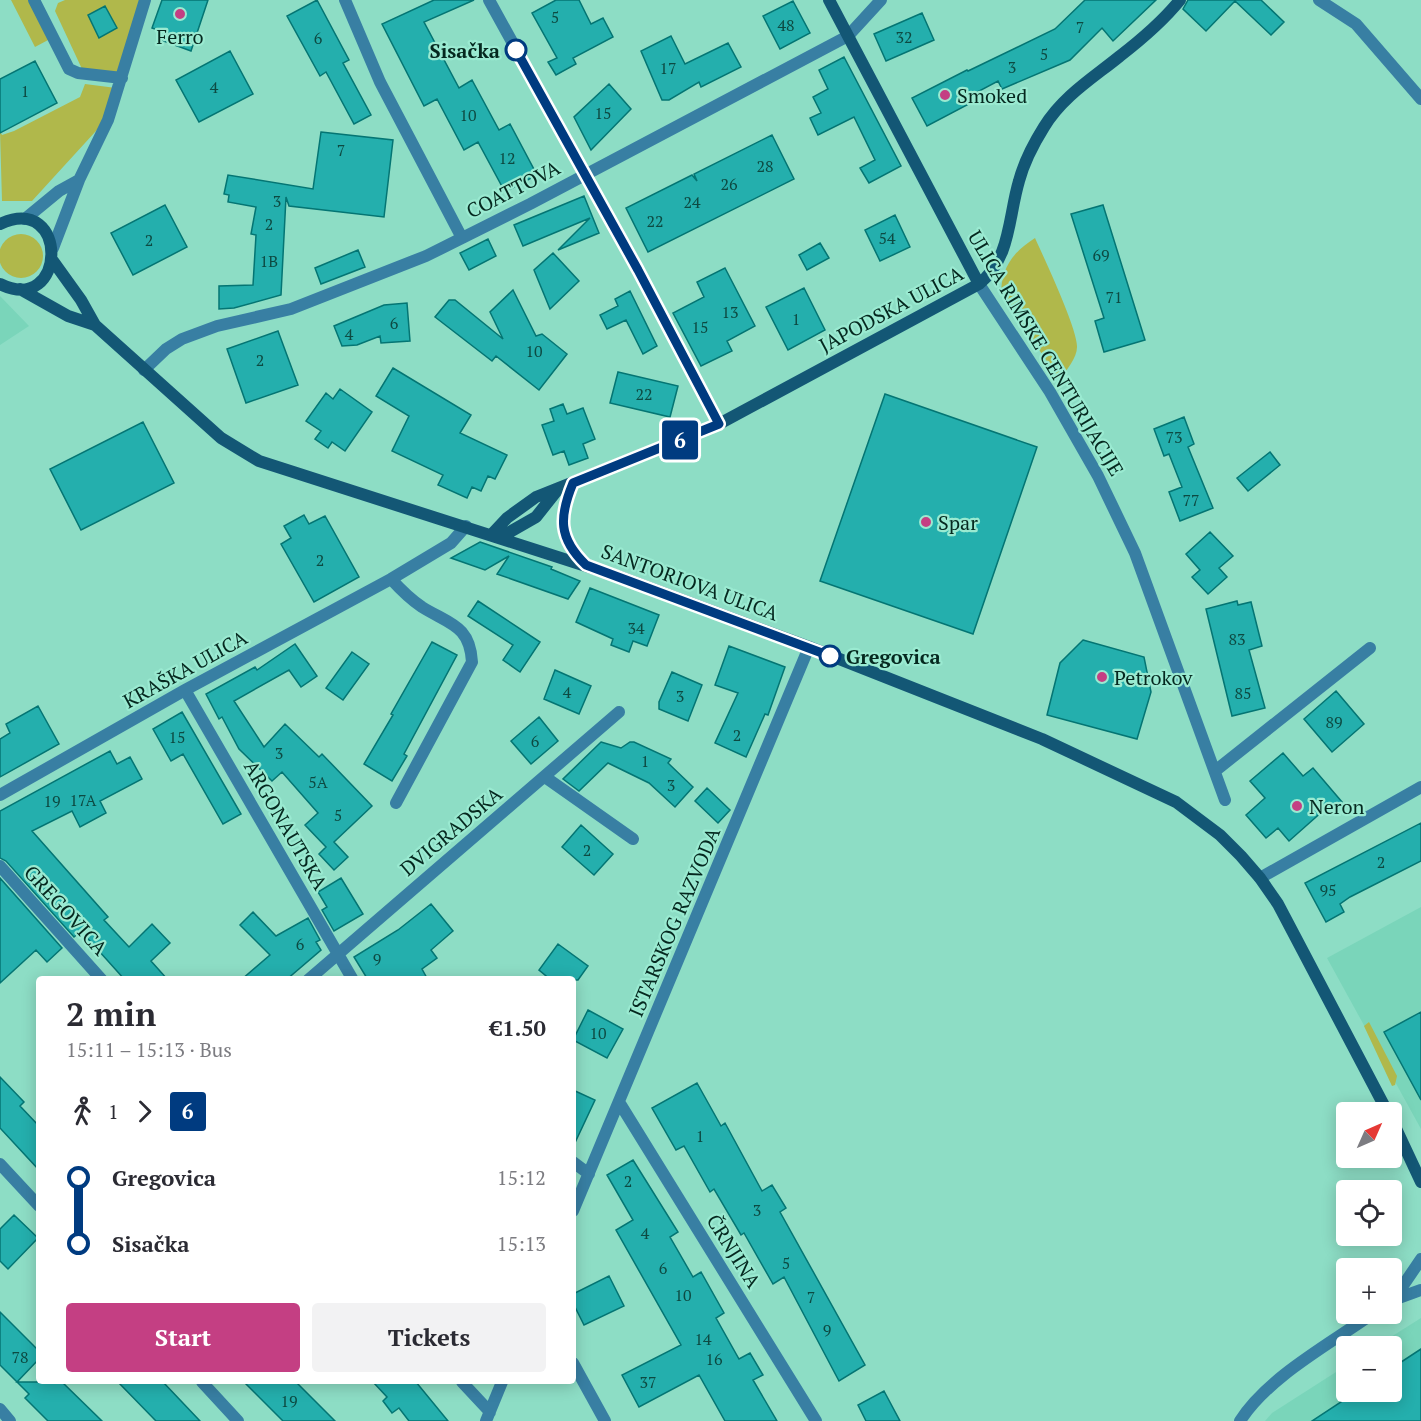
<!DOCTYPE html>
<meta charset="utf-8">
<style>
:root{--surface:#fff;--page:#f2f2f3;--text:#2b2b33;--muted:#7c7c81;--accent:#c43f83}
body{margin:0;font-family:"PT Serif",serif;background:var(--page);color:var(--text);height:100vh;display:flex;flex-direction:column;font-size:22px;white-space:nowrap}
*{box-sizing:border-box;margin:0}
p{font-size:20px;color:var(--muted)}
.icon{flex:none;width:33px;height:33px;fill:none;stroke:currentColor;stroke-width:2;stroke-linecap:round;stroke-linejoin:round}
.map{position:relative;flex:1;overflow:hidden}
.drawer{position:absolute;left:36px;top:976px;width:540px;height:408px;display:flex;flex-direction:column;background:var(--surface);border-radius:6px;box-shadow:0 3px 15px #0003}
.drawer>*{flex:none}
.badge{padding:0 12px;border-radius:4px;font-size:21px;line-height:39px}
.needle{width:39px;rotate:45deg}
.tools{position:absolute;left:1336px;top:1102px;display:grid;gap:12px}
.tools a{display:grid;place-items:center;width:66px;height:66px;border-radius:6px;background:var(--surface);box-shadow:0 3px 15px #0003;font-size:30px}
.map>.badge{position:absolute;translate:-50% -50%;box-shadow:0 0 0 3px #fff}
.legs{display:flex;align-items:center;gap:9px;height:66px;padding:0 30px;font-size:20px}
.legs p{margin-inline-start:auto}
.headline{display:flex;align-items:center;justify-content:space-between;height:102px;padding:0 30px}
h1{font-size:33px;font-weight:700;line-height:45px}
.button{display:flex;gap:12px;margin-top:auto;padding:12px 30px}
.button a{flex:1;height:69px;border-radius:6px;background:var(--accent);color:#fff;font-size:24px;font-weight:700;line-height:69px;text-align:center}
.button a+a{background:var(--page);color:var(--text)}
ul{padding:0 30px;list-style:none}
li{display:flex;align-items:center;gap:21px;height:66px;font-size:22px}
li i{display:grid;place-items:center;width:9px;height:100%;margin:0 8px;background:currentColor}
li i::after{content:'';width:15px;height:15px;margin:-8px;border:4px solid;border-radius:50%;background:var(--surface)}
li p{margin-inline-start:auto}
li:first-child i{background:linear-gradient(#0000 50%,currentColor 0)}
li:last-child i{background:linear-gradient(currentColor 50%,#0000 0)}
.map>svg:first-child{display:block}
.built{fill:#7ad5ba}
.green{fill:#b0b84b}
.building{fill:#24afad;stroke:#047573;stroke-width:1.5}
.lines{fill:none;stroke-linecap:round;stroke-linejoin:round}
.street{stroke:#387fa3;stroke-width:12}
.secondary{stroke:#135775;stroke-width:12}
.line-1-casing{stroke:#fff;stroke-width:14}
.line-1{stroke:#003b80;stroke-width:9}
.poi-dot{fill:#c43f83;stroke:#9aead1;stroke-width:2}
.stop-1-dot{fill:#fff;stroke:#003b80;stroke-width:3}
.labels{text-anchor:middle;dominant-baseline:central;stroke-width:4.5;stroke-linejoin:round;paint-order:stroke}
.number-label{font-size:16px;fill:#0d4a42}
.poi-label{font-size:20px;fill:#05281f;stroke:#9aead1;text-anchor:start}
.stop-label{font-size:20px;font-weight:bold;fill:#05281f;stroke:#9aead1;text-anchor:end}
.street-label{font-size:20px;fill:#05281f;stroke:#9aead1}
</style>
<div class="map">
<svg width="1421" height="1421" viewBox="0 0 1421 1421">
<rect width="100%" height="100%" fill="#8dddc5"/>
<!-- built -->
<path class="built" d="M0,296L29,326L0,345Z
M1421,907V1129L1327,958Z
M1421,1318V1421H1265L1272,1413L1347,1365V1392H1392V1347H1375Z"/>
<!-- green -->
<path class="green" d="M11,0H29L50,39L35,47Z
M65,0H143L120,76L82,69L55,11L58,3Z
M85,84L116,88L106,120L32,201H2L0,131L2,135L14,131L80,97Z
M-1 256a22 22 0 1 1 44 0a22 22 0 1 1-44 0Z
M1035,238C1044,258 1078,330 1077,347C1077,358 1066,370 1060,380L1001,295C1001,268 1013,252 1035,238Z
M1369,1022L1397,1076L1395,1085L1392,1086L1364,1026Z"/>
<!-- building -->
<path class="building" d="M162,0H208L191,51L161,40L164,32L152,28Z
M317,0L349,60L343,63L371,115L354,124L326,72L320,76L287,16Z
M434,0H474L424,22L459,88L472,80L499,130L510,124L537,175L505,192L478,142L464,150L437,99L424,106L382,24Z
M556,0H579L591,24L603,18L613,37L573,58L576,64L556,75L548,62L557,58L532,13Z
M1085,0H1156L1113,41L1102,28L1070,60L1002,89L998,81L964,99L967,105L927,126L912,98L967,70L968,71L1055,29Z
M1188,0H1261L1284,22L1271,35L1235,1L1206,31L1183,9Z
M793,1L810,33L780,49L763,16Z
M105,6L117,28L99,38L88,15Z
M922,13L934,40L886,61L874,34Z
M671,36L685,64L728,43L741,67L701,87L699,82L669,100H662L641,51Z
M230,51L253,94L199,122L176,80Z
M844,57L901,166L869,183L860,168L875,160L854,117L818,135L810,118L821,113L813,97L828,89L819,70Z
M35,61L57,103L0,133V79Z
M609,84L631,109L591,150L574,117Z
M321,132L393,140L384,217L289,206L286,197L281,295L234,308L219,309V286L253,285L256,235L251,234L256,207L228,202L229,195L224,194L228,175L313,189Z
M772,135L794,179L648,252L626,208L692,175L697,181L694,174Z
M584,196L599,233L558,250L590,218L523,246L514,225Z
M165,205L187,247L133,275L111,233Z
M1103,205L1145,340L1104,352L1095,321L1104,318L1071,214Z
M895,215L910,247L880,261L865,230Z
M488,239L496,256L469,270L460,253Z
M820,243L829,258L807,270L799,255Z
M358,250L365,267L321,284L315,268Z
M553,253L579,281L550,309L534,270Z
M725,268L755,326L727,341L732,351L701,366L673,313L704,297L697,282Z
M804,288L825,330L788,350L766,307Z
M513,290L536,336L542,334L567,354L539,390L496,356L492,361L435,317L449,300H455L503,339L490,312Z
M630,291L657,346L643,354L626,320L607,329L600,315L618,306L615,299Z
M407,303L410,341L381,343L380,336L357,345L342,346L334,326L384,305Z
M278,331L298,385L246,403L227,349Z
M393,368L471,415L460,433L507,455L495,479L488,476L481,491L472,487L467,498L438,485L443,475L392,451L409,416L376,396Z
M618,372L678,386L670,417L610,403Z
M340,389L372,412L345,451L332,442L328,448L315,439L321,431L306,421L326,393L333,399Z
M885,394L1037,447L973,634L820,581Z
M563,404L567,414L583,408L595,439L583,444L588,458L569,465L564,451L553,455L542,425L554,421L550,409Z
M1184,417L1194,444L1188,447L1213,508L1180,521L1169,492L1182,487L1169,454L1164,456L1154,429Z
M143,422L174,483L81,530L50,469Z
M1270,452L1280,465L1248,491L1237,478Z
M304,515L309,524L325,516L359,577L314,602L281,544L291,538L284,526Z
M1210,532L1233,556L1219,568L1227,577L1208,594L1192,577L1200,570L1186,554Z
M480,542L552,567L551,569L580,581L568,599L497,574L509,556L485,570L451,558Z
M590,588L659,615L647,646L633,641L629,652L611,645L613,639L576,622Z
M478,601L540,642L520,672L503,660L513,645L468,616Z
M1237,601L1238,605L1251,602L1262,646L1249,650L1265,708L1232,716L1206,609Z
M1083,640L1144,657L1151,692L1137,739L1047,715L1060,663Z
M432,642L457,655L404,754L407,756L392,781L364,764L393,715L391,714Z
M295,644L317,676L301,687L289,670L234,701L264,747L285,724L319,757L322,754L372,806L334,842L348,857L334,870L319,854L326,847L305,825L318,813L282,772L272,781L239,749L222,717L219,719L206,694L255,667L257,670Z
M729,646L785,667L768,715L765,714L746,757L715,743L738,693L715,685Z
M352,652L369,664L343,700L326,688Z
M555,670L591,686L579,714L544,699Z
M672,672L702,685L688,721L659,709V702Z
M1336,691L1364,724L1332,752L1304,719Z
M38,706L59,744L0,777V739L10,733L6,724Z
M182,712L241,814L223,824L183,754L171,761L153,729Z
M539,717L558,741L531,764L511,741Z
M601,742L621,748L630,742H634L671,759L668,763L693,787L675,807L649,783L608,763L579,791L563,779Z
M110,751L117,764L130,757L142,779L100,801L106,813L80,827L72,811L32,831L108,917L104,920L129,947L152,924L170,943L151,961L168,980H125L81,931L74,937L6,861L0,858V811Z
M1283,753L1303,776L1313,768L1342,802L1328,814L1324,810L1289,841L1278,828L1266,838L1246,815L1265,798L1250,781Z
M707,788L730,810L718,823L695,801Z
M1421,823V861L1350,897L1340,904L1344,912L1326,922L1305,883Z
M581,825L613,854L594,875L562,847Z
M0,878L62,948L47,962L36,950L0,983Z
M341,878L363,914L334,931L322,910L327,907L318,892Z
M431,904L453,931L431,950L437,958L422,969L428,980H368L354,957L398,930Z
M253,912L276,936L308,918L320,940L316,942L321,950L286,980H241L270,955L240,925Z
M558,944L588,966L578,980H551L539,970Z
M588,1010L623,1029L607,1058L573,1040Z
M1421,1012V1100L1384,1032Z
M0,1077L24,1102L20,1106L39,1126V1170L0,1128Z
M697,1083L721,1126L725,1123L762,1191L772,1185L786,1208L780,1212L865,1365L839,1381L784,1277L773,1284L744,1233L741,1235L714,1189L710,1192L684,1146L676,1150L652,1108Z
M573,1090L595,1100L573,1147Z
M633,1160L678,1232L670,1237L693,1277L701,1272L724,1313L716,1318L739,1359L750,1353L763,1375L753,1380L777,1421H725L699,1375L639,1407L622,1375L681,1345L616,1230L633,1220L607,1175Z
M14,1215L38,1238L8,1269L0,1261V1229Z
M609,1276L624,1306L584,1325L573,1303V1294Z
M0,1312L39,1351V1359L17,1382H62L102,1421H48L25,1398L29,1394L0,1365Z
M1421,1349V1421H1312L1356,1392H1392V1368Z
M118,1382H163L200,1421H156Z
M244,1382H296L335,1421H283Z
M373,1382H416L448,1421H409L399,1408L392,1413L383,1401L387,1397Z
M884,1391L900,1421H866L858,1405Z"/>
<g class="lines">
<!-- street -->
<path class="street" d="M34,0L69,69L78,73L122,78
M345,0L380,82L462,238
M489,0L638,270L719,424
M1319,0L1356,24L1421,99
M25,219L59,191L79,180
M53,248L79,180L108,120L145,0
M979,284L1050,392L1098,476L1135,553L1225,800
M144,370L166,349L182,339L217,326L291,309L426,256L530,204L848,36L881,0
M391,579C401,590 410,599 422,607C449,624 470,625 472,662L396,803
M185,690L353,980
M1215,771L1370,648
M545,777L633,839
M0,795L185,690L391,579L451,543L466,526
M0,866L102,980
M1260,878L1421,787
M308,980L619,712
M619,1102L816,1421
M573,1162L589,1174
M0,1164L39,1206
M573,1211L809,647
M1394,1299L1421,1259
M1393,1300L1421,1290
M573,1363L605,1421
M202,1382L238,1421
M462,1382L490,1412
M0,1409L10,1421
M486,1421L502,1382
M1240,1421C1268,1377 1330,1344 1372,1314"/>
<!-- secondary -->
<path class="secondary" d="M829,0L979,284
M0,224C70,192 67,317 0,284
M53,261L81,300L95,325L221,438L259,461L620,577L809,647L1042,739L1176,802L1220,835L1241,856L1260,878L1278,904L1388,1113
M20,289L68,316L95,325
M573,483C560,514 557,537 583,562
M492,534L507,518L536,497L719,424L979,284C1011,258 1008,218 1019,181C1024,162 1034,143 1044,127C1063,96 1093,78 1120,56C1142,39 1163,21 1180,0
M501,537L536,517L559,488
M1392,1120L1421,1182"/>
</g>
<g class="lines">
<!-- line-1 casing -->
<g class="line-1-casing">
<path id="line-1" d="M516,50L638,270L719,424L573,483C559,517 558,538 586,565L830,656"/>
</g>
<!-- line-1 -->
<use href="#line-1" class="line-1"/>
</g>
<!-- markers -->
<g class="poi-dot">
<circle cx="180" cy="14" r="6"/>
<circle cx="945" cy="95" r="6"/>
<circle cx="926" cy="522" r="6"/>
<circle cx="1102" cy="677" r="6"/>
<circle cx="1297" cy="806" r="6"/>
</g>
<g class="stop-1-dot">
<circle cx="516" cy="50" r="10"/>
<circle cx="830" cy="656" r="10"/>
</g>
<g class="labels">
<!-- number labels -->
<g class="number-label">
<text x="555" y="17">5</text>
<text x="786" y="25">48</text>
<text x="1080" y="27">7</text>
<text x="904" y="37">32</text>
<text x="318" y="38">6</text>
<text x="1044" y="54">5</text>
<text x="1012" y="67">3</text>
<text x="668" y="68">17</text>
<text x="214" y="87">4</text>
<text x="25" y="91">1</text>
<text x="603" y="113">15</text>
<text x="468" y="115">10</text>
<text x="341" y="150">7</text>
<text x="507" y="158">12</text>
<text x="765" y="166">28</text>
<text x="729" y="184">26</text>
<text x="277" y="201">3</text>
<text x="692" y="202">24</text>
<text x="655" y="221">22</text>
<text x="269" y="224">2</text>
<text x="887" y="238">54</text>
<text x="149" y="240">2</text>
<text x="1101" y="255">69</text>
<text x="269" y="261">1B</text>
<text x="1114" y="297">71</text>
<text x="730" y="312">13</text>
<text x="796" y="319">1</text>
<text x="394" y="323">6</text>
<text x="700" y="327">15</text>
<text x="349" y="334">4</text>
<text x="534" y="351">10</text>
<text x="260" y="360">2</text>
<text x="644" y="394">22</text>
<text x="1174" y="437">73</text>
<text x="1191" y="500">77</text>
<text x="320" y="560">2</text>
<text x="636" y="628">34</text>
<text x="1237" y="639">83</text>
<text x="567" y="692">4</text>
<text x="1243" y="693">85</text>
<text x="680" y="696">3</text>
<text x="1334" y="722">89</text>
<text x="737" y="735">2</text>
<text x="177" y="737">15</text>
<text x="535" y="741">6</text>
<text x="279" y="753">3</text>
<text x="645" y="761">1</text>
<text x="318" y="782">5A</text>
<text x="671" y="785">3</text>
<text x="83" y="800">17A</text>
<text x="52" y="801">19</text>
<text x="338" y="815">5</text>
<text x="587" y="850">2</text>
<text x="1381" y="862">2</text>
<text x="1328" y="890">95</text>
<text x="300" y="944">6</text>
<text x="377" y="959">9</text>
<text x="598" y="1033">10</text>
<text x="700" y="1136">1</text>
<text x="628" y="1181">2</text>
<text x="757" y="1210">3</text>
<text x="645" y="1233">4</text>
<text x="786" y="1263">5</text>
<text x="663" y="1268">6</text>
<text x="683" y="1295">10</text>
<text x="811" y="1297">7</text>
<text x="827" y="1330">9</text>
<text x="703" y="1339">14</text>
<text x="20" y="1357">78</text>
<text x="714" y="1359">16</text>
<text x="648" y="1382">37</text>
<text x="289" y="1401">19</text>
</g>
<!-- poi labels -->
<g class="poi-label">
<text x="180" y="36" text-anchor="middle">Ferro</text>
<text x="957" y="95">Smoked</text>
<text x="938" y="522">Spar</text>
<text x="1114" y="677">Petrokov</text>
<text x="1309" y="806">Neron</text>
</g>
<!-- stop labels -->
<g class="stop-label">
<text x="500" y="50">Sisačka</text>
<text x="846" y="656" text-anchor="start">Gregovica</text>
</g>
<!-- street labels -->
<g class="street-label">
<text transform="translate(513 189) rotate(-27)">COATTOVA</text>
<text transform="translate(891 309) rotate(-28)">JAPODSKA ULICA</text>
<text transform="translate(1046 353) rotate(59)">ULICA RIMSKE CENTURIJACIJE</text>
<text transform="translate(690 582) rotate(20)">SANTORIOVA ULICA</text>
<text transform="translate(185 669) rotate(-29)">KRAŠKA ULICA</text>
<text transform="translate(286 825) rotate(60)">ARGONAUTSKA</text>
<text transform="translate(451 831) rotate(-40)">DVIGRADSKA</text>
<text transform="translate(66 910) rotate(48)">GREGOVICA</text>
<text transform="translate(674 922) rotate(-67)">ISTARSKOG RAZVODA</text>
<text transform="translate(734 1251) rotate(58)">ČRNJINA</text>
</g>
</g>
</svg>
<div class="tools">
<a><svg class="needle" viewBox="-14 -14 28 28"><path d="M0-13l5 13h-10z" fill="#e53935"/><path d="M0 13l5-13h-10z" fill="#7c7c81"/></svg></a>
<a><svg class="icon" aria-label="locate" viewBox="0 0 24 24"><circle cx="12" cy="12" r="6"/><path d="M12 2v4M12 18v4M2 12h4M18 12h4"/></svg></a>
<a>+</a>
<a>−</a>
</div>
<b class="badge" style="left:680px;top:440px;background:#003b80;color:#fff">6</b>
<section class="drawer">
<div class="headline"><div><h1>2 min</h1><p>15:11 – 15:13 · Bus</p></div><b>€1.50</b></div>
<div class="legs"><svg class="icon" aria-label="walk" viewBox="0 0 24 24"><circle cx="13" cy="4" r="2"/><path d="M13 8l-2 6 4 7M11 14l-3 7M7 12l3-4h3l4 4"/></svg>1<svg class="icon" aria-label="forward" viewBox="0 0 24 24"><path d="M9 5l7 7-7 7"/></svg><b class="badge" style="background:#003b80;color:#fff">6</b></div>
<ul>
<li><i style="color:#003b80"></i><b>Gregovica</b><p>15:12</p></li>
<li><i style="color:#003b80"></i><b>Sisačka</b><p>15:13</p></li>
</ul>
<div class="button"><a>Start</a><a>Tickets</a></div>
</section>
</div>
